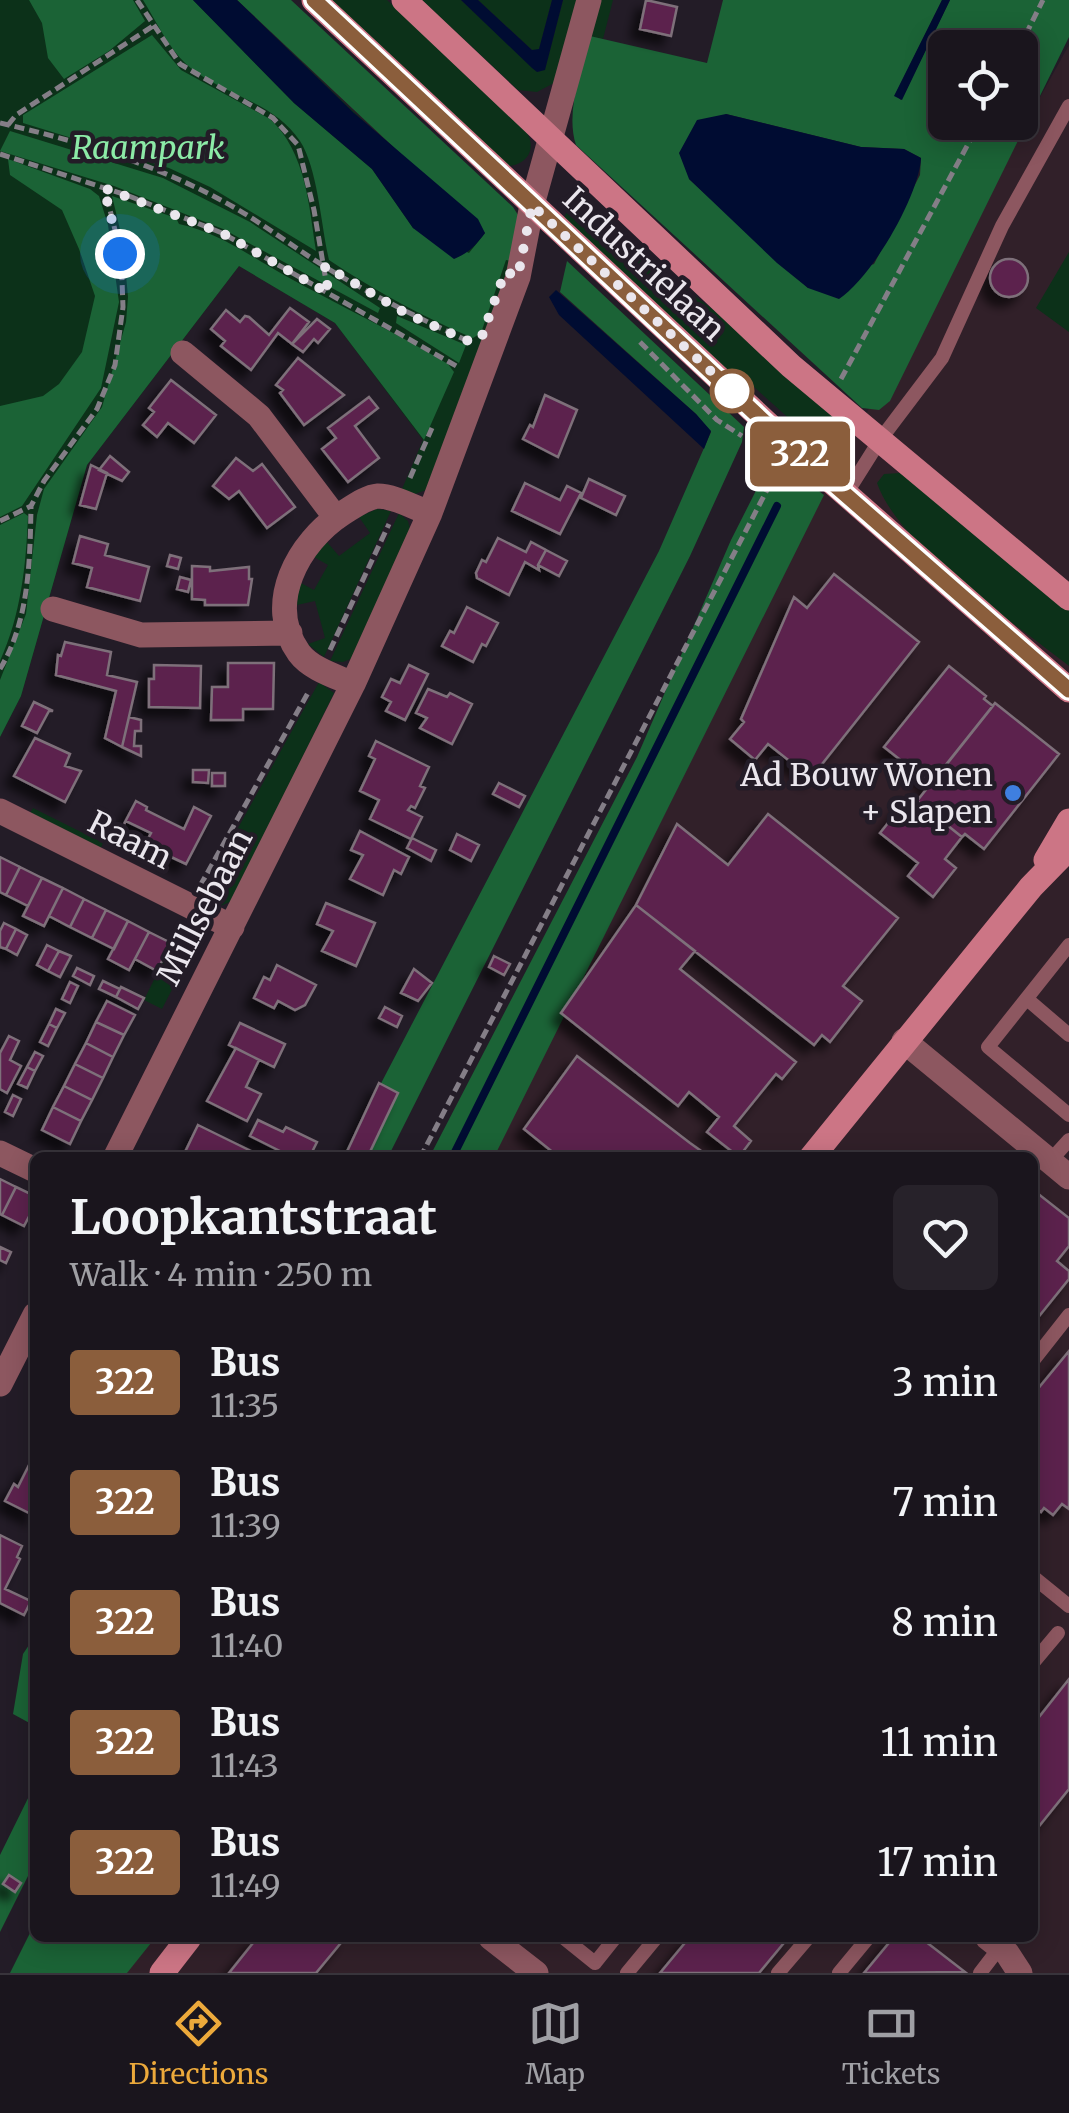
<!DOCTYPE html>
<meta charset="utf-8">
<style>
:root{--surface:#1a151d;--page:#27222a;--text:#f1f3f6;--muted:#9f9fa4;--line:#38343b;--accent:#eca93b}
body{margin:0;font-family:Merriweather,serif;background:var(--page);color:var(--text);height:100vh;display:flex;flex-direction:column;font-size:38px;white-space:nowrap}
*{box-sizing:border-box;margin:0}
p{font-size:32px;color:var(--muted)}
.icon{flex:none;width:55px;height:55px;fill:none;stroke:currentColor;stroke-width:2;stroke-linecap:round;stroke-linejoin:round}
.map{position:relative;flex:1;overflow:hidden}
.drawer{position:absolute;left:30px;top:1152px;width:1008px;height:790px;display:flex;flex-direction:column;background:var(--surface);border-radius:15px;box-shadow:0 5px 25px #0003,0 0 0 2px var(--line)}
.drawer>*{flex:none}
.badge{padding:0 20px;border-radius:8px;font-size:35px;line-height:65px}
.fabs{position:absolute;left:928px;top:30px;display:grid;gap:20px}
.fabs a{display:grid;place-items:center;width:110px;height:110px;border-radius:15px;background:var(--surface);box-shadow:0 5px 25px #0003,0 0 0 2px var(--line);font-size:50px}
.you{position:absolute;width:50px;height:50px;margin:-25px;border:8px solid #fff;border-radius:50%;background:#1a73e8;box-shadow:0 0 0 15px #1a73e833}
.map>.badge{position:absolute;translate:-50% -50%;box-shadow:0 0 0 5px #fff}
.round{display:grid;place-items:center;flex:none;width:105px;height:105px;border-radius:15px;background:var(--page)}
.overview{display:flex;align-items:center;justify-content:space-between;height:170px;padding:0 40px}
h1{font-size:48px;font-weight:700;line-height:75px}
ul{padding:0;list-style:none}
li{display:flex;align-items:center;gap:30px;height:120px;padding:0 40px}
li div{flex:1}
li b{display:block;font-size:38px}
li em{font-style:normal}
li .badge{min-width:110px;font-weight:700;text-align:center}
.dock{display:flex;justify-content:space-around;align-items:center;height:140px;border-top:2px solid var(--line);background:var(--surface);font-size:28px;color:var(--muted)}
.dock a{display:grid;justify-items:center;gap:5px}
.dock .current{color:var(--accent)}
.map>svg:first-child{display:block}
.industrial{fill:#312029}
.green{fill:#0c3119}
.forest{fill:#1b6336;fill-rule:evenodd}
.water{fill:#000c32}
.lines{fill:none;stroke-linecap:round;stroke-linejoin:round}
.stream{stroke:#000c32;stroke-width:8}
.building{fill:#5b234e;stroke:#7e707a;stroke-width:2.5;filter:url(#shadow)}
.path{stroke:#847e87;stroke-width:5;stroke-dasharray:10 5;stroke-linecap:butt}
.lane{stroke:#8d5760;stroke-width:14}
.street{stroke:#8d5760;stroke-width:25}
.secondary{stroke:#cc7585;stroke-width:25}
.line-casing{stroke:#fff;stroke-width:22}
.line{stroke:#8b5e3c;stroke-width:15}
.walk{stroke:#eae6ed;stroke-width:10;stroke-dasharray:0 18}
.stop-dot{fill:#fff;stroke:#8b5e3c;stroke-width:5}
.shop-dot{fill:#3f7fe0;stroke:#231c27;stroke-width:4}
.labels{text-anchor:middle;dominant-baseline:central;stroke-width:9;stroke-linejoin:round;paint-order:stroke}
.park-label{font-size:32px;font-style:italic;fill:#8ceba7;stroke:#231c27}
.street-label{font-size:32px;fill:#eae6ed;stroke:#231c27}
.poi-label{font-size:32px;fill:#eae6ed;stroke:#231c27;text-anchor:end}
</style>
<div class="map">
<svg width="1069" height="1973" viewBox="0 0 1069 1973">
<defs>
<filter id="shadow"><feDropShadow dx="-9" dy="9" stdDeviation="5" flood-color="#0009"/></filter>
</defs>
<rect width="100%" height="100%" fill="#231c27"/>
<!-- industrial -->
<path class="industrial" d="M1069,45V1973H31L47,1938H1032V1158L472,1157L910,331Z"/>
<!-- green -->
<path class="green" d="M0,0H236L511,261L426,490L415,494L402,489L423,440L335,323L239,266L87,465L21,696L0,737Z
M325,0H387L525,130C538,147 528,166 506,166Z
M422,0H461L538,72L546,65L563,0H578L554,83L537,92L518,90Z
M478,0H552L539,50H532Z
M598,0H613L603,39L590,36Z
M577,201L588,203L674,281L733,324L851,431L855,442L851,452L842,458L831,456L754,387L718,369L564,221L568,205Z
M1069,252V332L1036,308Z
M900,473L1069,607V666C1014,622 900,548 877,483L884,474Z
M377,509L391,511L324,657L308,644L325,638L315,601L297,605L299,582L314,590L328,565L314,557L327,542L339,556L370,533L359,517Z
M399,513L408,521L410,529L353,658L343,662L330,661Z
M319,682L334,693L232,901L218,907L198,900Z
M33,808L103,843L100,850L29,815Z
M179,929L198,939L162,1009L144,1000Z"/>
<!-- forest -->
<path class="forest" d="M29,0H133L145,21L109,51L64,79L48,58L42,23Z
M143,0H193L294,103L372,169L413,228L469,253L485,233L237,0H291L513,207L518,215L511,261L506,260L481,333L473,338C423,317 375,291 329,260C321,226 318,169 300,141C273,100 220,95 186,64C168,47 156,21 143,0Z
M723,0H942L895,95L901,100L950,0H1069V37L890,401L879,410L862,408L576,145C565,111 582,70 590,36L707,63ZM945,48H1020V122H945ZM726,114L861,147L904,149L921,158L920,175L874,264L808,288L689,179Z
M152,35L181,70L270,119C306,152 309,206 316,251L210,187L169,168L23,123V115Z
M10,131L163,178L250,222L380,308L378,313L223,229L114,186L0,151Z
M8,159L90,189L99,196L108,225L119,302L101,388L22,506L0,517V406L43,396L59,384L82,352L95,296L79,249L62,210L10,175Z
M112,196L176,218L179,224C220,233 248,255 284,275C338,305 395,332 448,364L454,372L424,440L335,323L239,266L87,465L21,696L0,737V680L26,614L37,515L44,489L102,407L126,322L128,297L123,242Z
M567,261L744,427L742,442L690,556L388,1157L342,1158L659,551L711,432L696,414L560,292Z
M397,316L466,345L459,363L396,323Z
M774,455L824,495L494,1157L429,1158L637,757L731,540Z
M24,513L28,516C26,566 21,615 0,661V525Z
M35,1636V1726L13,1714L23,1654Z
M35,1784V1862L0,1932V1855Z
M35,1923V1938H155L127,1973H10Z"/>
<!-- water -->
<path class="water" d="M193,0H237L354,113L478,219L485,233C476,245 469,253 454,259L413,228L372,169L294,103Z
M461,0H478L532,50L539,49L552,0H563L545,70L537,72L532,68Z
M942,0H950L902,100L894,96Z
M726,114L861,147L904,149L921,158C919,196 872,277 839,299L808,288L777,263L689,179L679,153L697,120Z
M556,290L696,414L711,431L704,449L559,315L549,297Z"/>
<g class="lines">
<!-- stream -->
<path class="stream" d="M452,1158L777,506"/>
</g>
<!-- building -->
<path class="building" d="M646,0L677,7L671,36L640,29Z
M990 278a19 19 0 1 1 38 0a19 19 0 1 1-38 0Z
M290,308L309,322L292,344L278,333L251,370L221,346L225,341L211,329L226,310L240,322L245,316L249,317L269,335Z
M317,319L330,329L318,343L314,339L303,352L292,344Z
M298,358L344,395L304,425L280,393L283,390L276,385Z
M171,380L216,415L194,443L168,423L157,437L143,425L154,412L149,408Z
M545,395L577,410L558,457L523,439L530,425L533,427Z
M369,397L378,408L355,426L379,458L348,482L322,449L336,438L328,428Z
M110,456L129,472L122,481L99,470Z
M236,458L253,471L262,464L295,507L267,528L239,491L229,499L213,486Z
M91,465L107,473L96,509L80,505Z
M589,479L625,496L616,515L581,498Z
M525,483L560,500L567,486L581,493L560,534L512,511Z
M80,536L108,544L105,555L149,567L140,601L87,587L92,568L73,563Z
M498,538L526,552L531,542L546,550L538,565L539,570L525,562L509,595L477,578L476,573L482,560L486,562Z
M546,550L567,561L559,576L538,565Z
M170,555L181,558L178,569L167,566Z
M192,566L210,567V571L249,567V579H252L248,605H205V600L192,599Z
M834,574L919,642L811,778L768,744L755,760L730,739L744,722L741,719L794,597L807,608Z
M180,577L191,580L188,592L177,589Z
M467,607L498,623L486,646L482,644L473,662L442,646L450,631L454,633Z
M65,642L111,652L107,675L137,682L122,747L105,738L116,691L56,675L58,655L61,656Z
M228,663H274L273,709H243V720H211L212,687H228Z
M154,665L201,666L200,708L149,707V679H154Z
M409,665L428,674L405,720L386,711L391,702L382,697L391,679L400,683Z
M949,666L986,696L984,699L993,706L931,784L884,747Z
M428,689L447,697L450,693L472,704L452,744L420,728L427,718L416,713Z
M34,702L53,711H49L37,733L22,726Z
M995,703L1059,754L984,849L965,834L962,837L917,801Z
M129,717L141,720V731H135L134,746H141V756L122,747Z
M35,738L70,754L65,766L81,771L65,802L14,776Z
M376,741L429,767L420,786L425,788L415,808L411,806L408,810L422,817L411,839L370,819L379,800L360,791L375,759L369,756Z
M193,770H209L208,783L193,782Z
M212,773H225V786H212Z
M499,783L525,796L519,807L493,794Z
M136,801L147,807L146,810L184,829L194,807L211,816L186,864L169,856L170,853L145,844L151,833L126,821L124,824Z
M904,803L932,826L938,818L962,837L945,859L956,868L933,897L908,876L918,863L880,833Z
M768,814L898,918L843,986L862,1001L830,1042L822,1035L814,1045L636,905L677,824L728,865Z
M360,831L409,857L401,874L394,870L383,895L350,879L363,855L351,850Z
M457,834L479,845L471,861L450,850Z
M412,838L436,850L431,861L407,848Z
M0,857L20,867L6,895L0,892Z
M20,867L42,878L28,906L6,895Z
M42,878L63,888L44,926L23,916Z
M63,888L84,899L70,927L49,916Z
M84,899L106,910L92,938L70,927Z
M326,903L375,923L356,966L322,951L333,931L317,924Z
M636,905L695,951L680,969L796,1062L782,1079L776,1074L734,1126L751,1141L739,1157L707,1132L719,1117L689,1092L678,1106L561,1013Z
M106,910L128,921L114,949L92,938Z
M128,921L149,932L129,970L108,959Z
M4,923L16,929L6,949L0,947V931Z
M16,929L27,935L17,955L6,949Z
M149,932L171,943L157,971L135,959Z
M47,945L59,951L48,971L37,965Z
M59,951L71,956L60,977L48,971Z
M494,956L510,964L504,975L489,967Z
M277,965L316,985L305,1005L295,1010L278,1001L274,1008L254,998L264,977L270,980Z
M77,968L94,976L90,985L73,976Z
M414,969L432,983L418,1001L401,993Z
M103,981L120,989L116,997L99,989Z
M70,982L78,986L70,1003L62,999Z
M121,987L144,998L138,1009L116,997Z
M107,1001L135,1015L124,1035L96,1022Z
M385,1007L402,1016L397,1027L379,1018Z
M56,1009L65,1013L57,1028L49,1024Z
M96,1022L124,1035L113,1057L86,1043Z
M240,1023L285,1044L274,1067L229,1045Z
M49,1024L57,1028L48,1046L40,1042Z
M9,1036L19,1041L10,1060L21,1066L7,1093L0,1089V1053Z
M86,1043L113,1057L103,1078L75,1064Z
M236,1048L259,1060L246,1087L261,1094L247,1121L207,1101Z
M35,1052L43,1056L35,1071L27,1067Z
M577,1056L690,1143L711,1158H560L524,1129Z
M75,1064L103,1078L92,1100L64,1086Z
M27,1067L35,1071L27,1088L18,1084Z
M379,1083L398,1093L386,1118L368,1156L344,1158Z
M64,1086L92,1100L81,1121L53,1107Z
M13,1095L21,1099L13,1116L5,1112Z
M53,1107L81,1121L70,1144L42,1130Z
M258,1120L283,1132L286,1127L317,1142L309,1158H294L250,1136Z
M198,1125L257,1154L255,1158H200L186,1150Z
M0,1179L16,1187L2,1215L0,1214Z
M16,1187L35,1196V1205L24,1226L2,1215Z
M1032,1189L1069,1218V1246L1057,1261L1069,1271V1279L1032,1325Z
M0,1247L11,1252L6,1263L0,1260Z
M1069,1351V1509L1062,1504L1053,1515L1044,1508L1041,1512L1032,1505L1035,1482L1032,1480V1396Z
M29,1465L35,1468V1516L5,1501L14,1484L18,1487Z
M0,1535L22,1546L17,1557L20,1559L5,1589L31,1601L24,1615L0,1603Z
M1069,1679V1789L1032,1835V1726Z
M9,1875L21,1883L15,1892L3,1884Z
M257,1938H345L316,1973H229Z
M689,1938H788L759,1973H660Z
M893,1938H921L965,1972L864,1973Z"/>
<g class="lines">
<!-- path -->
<path class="path" d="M137,0L180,64L273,118L298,145L314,210L328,293
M1019,48L1043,0
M0,123C74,140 149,162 217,198C256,218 290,245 327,268C373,296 421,319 470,342
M8,125L16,115L153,26
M0,154L129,196L222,233L458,367
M640,342L717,420L742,436
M841,379L980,122
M410,478L432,428
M0,521L31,506L44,481L97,409L115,365L123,307L121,254L105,190
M330,650L389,524
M0,669C29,621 30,562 31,507
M200,886L309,691
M420,1158L780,465"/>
<!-- lane -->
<path class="lane" d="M846,494L880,440L942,358L1002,226L1069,106
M1069,945L988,1047L1069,1115
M1027,999L1069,1035
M1050,1161L1069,1140
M1032,1362L1069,1315
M1032,1576L1069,1606
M1032,1664L1058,1633
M564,1938L595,1963L615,1938
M627,1973L656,1938
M778,1973L808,1938
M839,1973L868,1938
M980,1973L1000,1947"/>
<!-- street -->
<path class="street" d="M183,353L259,416L336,518
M53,609L141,635L290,633
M353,684C335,676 311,669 299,653C264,604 298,542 343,513C353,507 366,497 378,496C394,496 415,508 430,513
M0,811L232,927
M904,1041L1069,1177
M0,1153L35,1170
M115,1158L353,684L430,513L518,277L532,205L589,0
M0,1384L35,1315
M491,1938L536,1973
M988,1938L1007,1953L1020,1973"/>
<!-- secondary -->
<path class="secondary" d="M314,0L790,445L1069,690
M404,0L791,366L1069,598
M1046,860L1069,821
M811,1158L1031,887L1069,848
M162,1973L189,1938"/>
</g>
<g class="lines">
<!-- line casing -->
<g class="line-casing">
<path id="line" d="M314,0L790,446L1069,690"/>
</g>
<!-- line -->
<use href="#line" class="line"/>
<!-- walk -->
<path class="walk" d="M120,254L104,188L222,233L328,293L325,266L407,314L471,342L482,336L505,272L518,276L532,205L732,391"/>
</g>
<!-- markers -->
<circle class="stop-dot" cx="732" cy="391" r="20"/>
<circle class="shop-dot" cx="1013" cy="793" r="10"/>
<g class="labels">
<!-- park labels -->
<g class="park-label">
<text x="148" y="148">Raampark</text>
</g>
<!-- street labels -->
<g class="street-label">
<text transform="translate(644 264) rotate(43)">Industrielaan</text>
<text transform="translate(130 840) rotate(27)">Raam</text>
<text transform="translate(205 907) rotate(-63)">Millsebaan</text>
</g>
<!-- poi labels -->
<g class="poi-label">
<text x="993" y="775">Ad Bouw Wonen<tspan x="993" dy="37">+ Slapen</tspan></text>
</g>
</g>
</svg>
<div class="fabs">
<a><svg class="icon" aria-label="locate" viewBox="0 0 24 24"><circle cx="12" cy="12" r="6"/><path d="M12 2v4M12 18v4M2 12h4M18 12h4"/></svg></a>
</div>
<div class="you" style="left:120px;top:254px"></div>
<b class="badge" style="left:800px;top:454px;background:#8b5e3c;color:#fff">322</b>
<section class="drawer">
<div class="overview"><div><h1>Loopkantstraat</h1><p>Walk · 4 min · 250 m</p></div><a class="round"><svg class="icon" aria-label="heart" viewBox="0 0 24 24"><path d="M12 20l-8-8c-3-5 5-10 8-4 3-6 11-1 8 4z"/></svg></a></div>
<ul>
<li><span class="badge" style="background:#8b5e3c;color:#fff">322</span><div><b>Bus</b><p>11:35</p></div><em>3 min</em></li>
<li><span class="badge" style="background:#8b5e3c;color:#fff">322</span><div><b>Bus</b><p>11:39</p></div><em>7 min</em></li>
<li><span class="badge" style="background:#8b5e3c;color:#fff">322</span><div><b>Bus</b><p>11:40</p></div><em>8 min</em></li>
<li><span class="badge" style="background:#8b5e3c;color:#fff">322</span><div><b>Bus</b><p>11:43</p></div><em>11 min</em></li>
<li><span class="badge" style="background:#8b5e3c;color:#fff">322</span><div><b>Bus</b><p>11:49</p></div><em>17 min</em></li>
</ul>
</section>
</div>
<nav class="dock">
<a class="current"><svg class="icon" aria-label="directions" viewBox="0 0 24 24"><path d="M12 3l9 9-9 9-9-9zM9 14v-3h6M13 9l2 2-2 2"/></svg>Directions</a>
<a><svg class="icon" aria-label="map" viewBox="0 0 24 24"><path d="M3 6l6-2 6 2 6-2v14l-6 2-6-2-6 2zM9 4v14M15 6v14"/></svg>Map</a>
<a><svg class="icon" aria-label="tickets" viewBox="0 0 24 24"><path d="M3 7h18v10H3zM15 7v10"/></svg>Tickets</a>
</nav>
